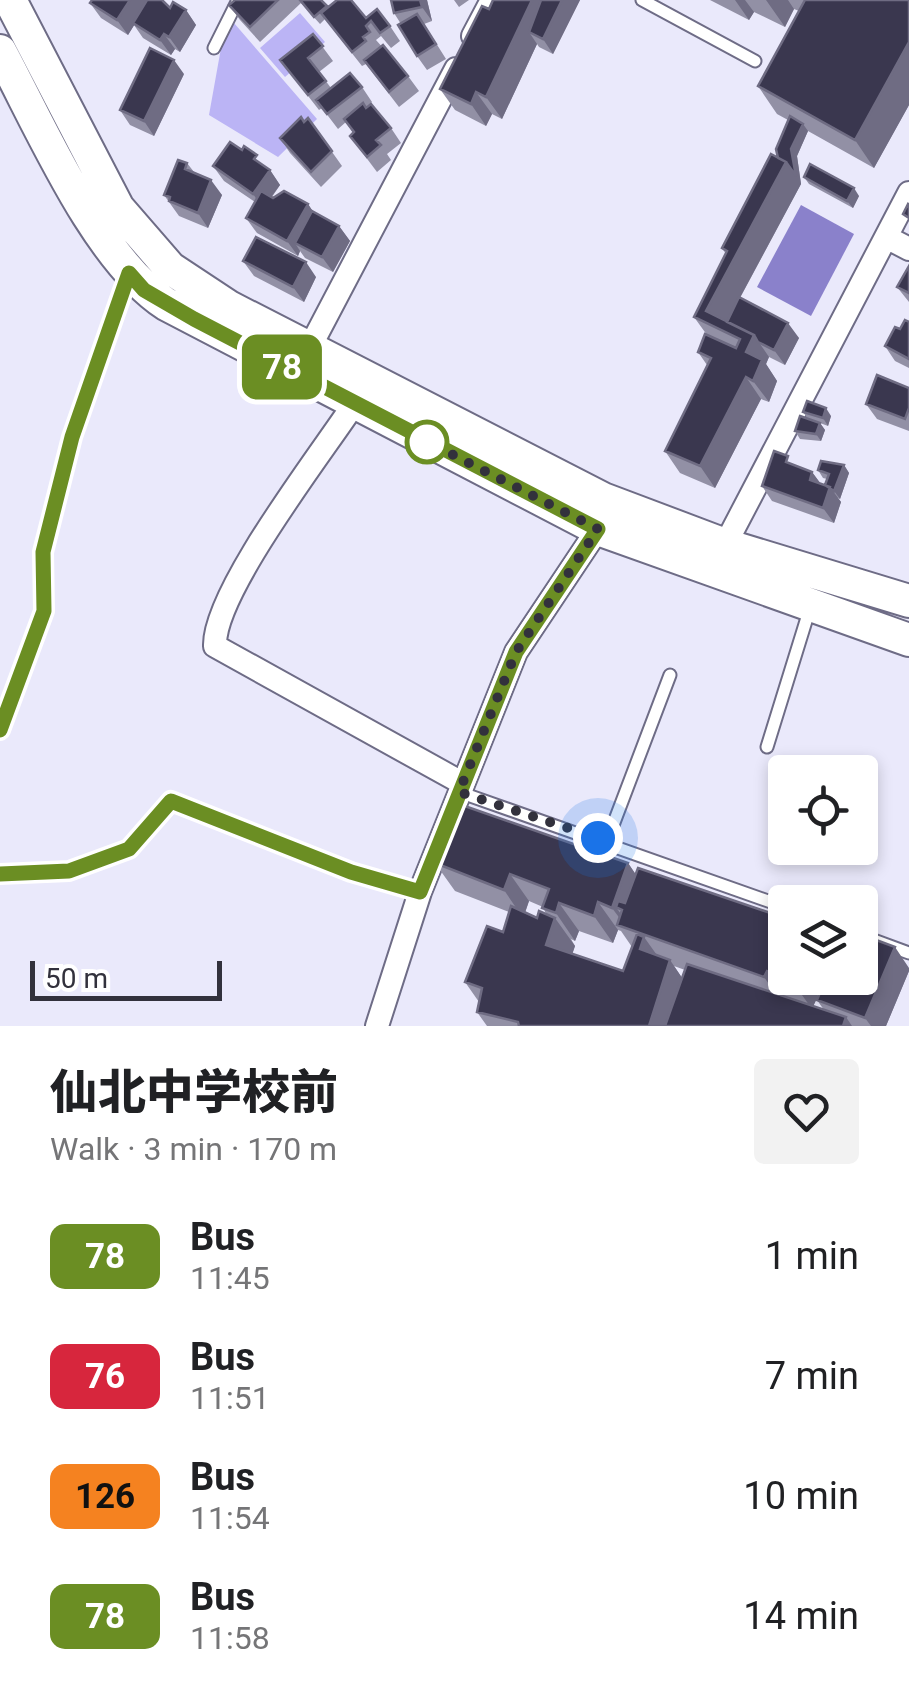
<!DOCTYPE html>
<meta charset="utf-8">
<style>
:root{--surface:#fff;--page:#f2f2f2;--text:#202124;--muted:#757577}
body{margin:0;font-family:Roboto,"Noto Sans JP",sans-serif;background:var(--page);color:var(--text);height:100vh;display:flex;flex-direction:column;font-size:38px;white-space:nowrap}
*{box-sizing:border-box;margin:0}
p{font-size:32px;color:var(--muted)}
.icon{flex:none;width:55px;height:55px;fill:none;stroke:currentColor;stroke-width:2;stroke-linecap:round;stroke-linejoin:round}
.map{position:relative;height:1026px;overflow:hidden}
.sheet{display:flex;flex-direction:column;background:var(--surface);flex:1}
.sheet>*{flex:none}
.badge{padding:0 20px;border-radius:15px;font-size:35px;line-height:65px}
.buttons{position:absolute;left:768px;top:755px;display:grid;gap:20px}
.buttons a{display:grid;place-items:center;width:110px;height:110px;border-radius:10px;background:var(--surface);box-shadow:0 5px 15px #0003;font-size:50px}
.scale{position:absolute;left:30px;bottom:25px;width:192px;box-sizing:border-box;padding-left:10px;border:5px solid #32313c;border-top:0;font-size:28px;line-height:35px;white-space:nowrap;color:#32313c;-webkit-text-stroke:8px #fff;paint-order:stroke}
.you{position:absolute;width:50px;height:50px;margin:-25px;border:8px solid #fff;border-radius:50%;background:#1a73e8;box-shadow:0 0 0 15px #1a73e833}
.map>.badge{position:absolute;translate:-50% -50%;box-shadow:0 0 0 5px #fff}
.round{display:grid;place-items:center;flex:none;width:105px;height:105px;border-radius:10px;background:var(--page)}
.head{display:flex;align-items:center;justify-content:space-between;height:170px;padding:0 50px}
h1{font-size:48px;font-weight:800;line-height:75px}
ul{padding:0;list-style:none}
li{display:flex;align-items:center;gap:30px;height:120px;padding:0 50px}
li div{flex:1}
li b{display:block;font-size:38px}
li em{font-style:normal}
li .badge{min-width:110px;font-weight:700;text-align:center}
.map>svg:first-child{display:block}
.green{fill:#bbb4f5}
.water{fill:#8a81cb}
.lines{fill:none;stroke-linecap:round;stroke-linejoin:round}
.lane-casing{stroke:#6e6c86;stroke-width:15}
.street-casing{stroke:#6e6c86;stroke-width:26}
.secondary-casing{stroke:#6e6c86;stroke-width:36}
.lane{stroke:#fff;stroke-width:11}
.street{stroke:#fff;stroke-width:22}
.secondary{stroke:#fff;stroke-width:32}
.wall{fill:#9290a5;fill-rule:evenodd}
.shaded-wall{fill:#6f6c83}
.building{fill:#3a374f;stroke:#6f6c83;stroke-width:2.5}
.line-casing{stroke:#fff;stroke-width:22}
.line{stroke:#6b8e23;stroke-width:15}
.walk{stroke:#32313c;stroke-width:10;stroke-dasharray:0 18}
.stop-dot{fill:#fff;stroke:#6b8e23;stroke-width:5}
</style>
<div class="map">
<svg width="909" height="1026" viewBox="0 0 909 1026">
<rect width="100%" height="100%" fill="#eae9fb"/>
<!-- green -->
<path class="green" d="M300,13L325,42L285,77L260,48Z
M234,23L317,119L278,157L209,115L221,48Z"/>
<!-- water -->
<path class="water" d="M801,205L854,234L811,316L757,287Z"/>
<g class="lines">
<!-- lane casing -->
<g class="lane-casing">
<path id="lane" d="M642,0L755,61
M214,48L238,0
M0,730L43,611V552L72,437L128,275
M767,747L810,608
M459,792L785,907
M607,841L670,675
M0,874L69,871L129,849L171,801L351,872L420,892
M860,935L909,953"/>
</g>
<!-- street casing -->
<g class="street-casing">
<path id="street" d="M473,36L492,0
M886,237L909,249
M309,349L456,69
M354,404C321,454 213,593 215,646L462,783
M725,545L909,193
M377,1026L420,892L516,652L598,529"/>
</g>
<!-- secondary casing -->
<g class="secondary-casing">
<path id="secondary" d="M10,0L118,208L170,268L229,307L603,499L725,545L909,601
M0,51C40,125 96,258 166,304L598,529L909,640"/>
</g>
<!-- lane -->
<use href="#lane" class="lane"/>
<!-- street -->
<use href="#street" class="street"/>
<!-- secondary -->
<use href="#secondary" class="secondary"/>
</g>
<!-- wall -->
<path class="wall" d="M235,0H321L328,7L390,26L400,41L391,48L381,36L376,40L408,76L419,91L399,107L366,64L362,66L325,19L320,24L301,3L260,42L240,20L229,5Z
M391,0H427L432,21L424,24L446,59L427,70L417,56L401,24L394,13Z
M454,0H469L459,7Z
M493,0H580L553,54L539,47L537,44L502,119L492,114L486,126L455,110L440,89Z
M710,0H909V105L874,168L808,131L797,156L801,184L740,298L799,338L785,365L769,357L766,364L777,381L769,402L761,399L715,488L680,473L665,451L707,365L698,352L707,335L694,317L726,254L722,248L778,158L788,120L777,114L758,86L799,11L794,9L785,27L754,12L749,20Z
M90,3L186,10L196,25L180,52L175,49L171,55L143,38L134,25L128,35L101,18Z
M313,34L333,61L319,72L331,88L362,87L372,102L366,107L391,128L401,143L387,154L391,160L377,172L350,136L353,133L346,122L338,129L322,108L319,110L280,60Z
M184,74L154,136L130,125L120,110Z
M308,118L342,166L321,187L290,153L280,138Z
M187,163L194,172L222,195L208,228L179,216L164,195Z
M213,166L265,167L270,170L280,185L272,197L308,204L313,212L339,226L350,241L333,272L305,258L300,251L298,256L257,233L246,218L255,202L224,181Z
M804,177L859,196L853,208L809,184Z
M243,261L316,277L304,302L254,276Z
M909,266V302L897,287Z
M909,322V368L895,361L885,346L900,329Z
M909,388V431L877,419L866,404Z
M803,412L831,416L828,426L820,423L825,430L821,441L800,439L795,431L808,419Z
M794,465L812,472L821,484L825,485L827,479L823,478L818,470L844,465L849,473L840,499L838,498L841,502L834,523L772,501L762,486Z
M435,863H628L636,875L785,978H860L909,968V971L886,1026H487L477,1012L479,1002L465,982L503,932L509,912L455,891ZM529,901L543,907L546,914L537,918L525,913ZM618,930L621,931L632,947L623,971L572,954L575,946L571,939L575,941L579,931L613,943ZM674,966L685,970L682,978ZM818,996L817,1000L824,1010L813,1006Z"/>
<!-- shaded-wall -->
<path class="shaded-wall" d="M130,0H150L128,35L117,20Z
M420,0H427L432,21L422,7Z
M532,0H544L529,32L537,44L502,119L486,97Z
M562,0H580L553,54L543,39Z
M735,0H745L754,12L749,20Z
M766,0H788L794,9L785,27Z
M186,10L196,25L180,52L169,37Z
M164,34L175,49L171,55L160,40Z
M909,42V105L874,168L855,140Z
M174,60L184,74L154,136L144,121Z
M476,92L492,114L486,126L471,104Z
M803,124L808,131L797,156L801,184L722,331L706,311Z
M270,170L280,185L263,208L253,194Z
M211,180L222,195L208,228L198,213Z
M854,188L859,196L853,208L847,201Z
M308,204L318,219L295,243L300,251L298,256L287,241Z
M339,226L350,241L333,272L322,257Z
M306,262L316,277L304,302L293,287Z
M788,323L799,338L785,365L774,350Z
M754,335L769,357L766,364L777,381L769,402L753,381L746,352Z
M746,377L761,399L715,488L700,466Z
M826,408L831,416L828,426L823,418Z
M820,423L825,430L821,441L816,434Z
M844,465L849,473L840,499L834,491Z
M812,472L823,487L810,480Z
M830,487L841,502L834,523L823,508Z
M628,863L647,891L616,907L632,930L627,928L612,908Z
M510,874L529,901L523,918L504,890Z
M598,902L618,930L613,943L594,916Z
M559,903L579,931L575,941L556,913Z
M555,918L575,946L566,973L546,945Z
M644,937L664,965L640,949Z
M895,947L909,968V971L886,1026H871L865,1018Z
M670,960L689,988L677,1026H649Z
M767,971L786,999L783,1004L764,977Z
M794,978H804L818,996L812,1009L792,981Z
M846,1017L852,1026H843Z"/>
<!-- building -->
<path class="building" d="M92,0H130L117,20L90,3Z
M147,0H162L170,8L173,2L186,10L169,37L164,34L160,40L133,23Z
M235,0H278L250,27L229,5Z
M300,0H321L327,6L314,17Z
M337,0H351L366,18L377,9L390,26L380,33L371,21L366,26L370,32L363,37L366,41L352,52L321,13Z
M391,0H420L422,7L394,13Z
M493,0H532L486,97L476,92L471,104L440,89L482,6L489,9Z
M541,0H562L543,39L529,32Z
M805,0H909V42L855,140L758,86Z
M417,14L436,44L417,56L398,25Z
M313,34L323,46L308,58L326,81L308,95L280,60Z
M383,45L408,76L389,92L364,60Z
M150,48L174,60L144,121L120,110Z
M350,73L362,87L327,114L316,100Z
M363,103L366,108L371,104L391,128L376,140L381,145L367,157L350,136L354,132L344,119Z
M790,116L803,124L791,149L796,176L786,162L778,158L776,149Z
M301,117L304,122L308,118L332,151L311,172L280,138Z
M230,142L242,150L244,146L257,155L254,159L270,170L253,194L213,166Z
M771,154L786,162L706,311L754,335L746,352L762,360L753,381L746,377L700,466L665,451L711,358L698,352L705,334L736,348L740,339L694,317L727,251L722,248Z
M178,160L187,163L185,169L211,180L198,213L169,201L170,197L164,195Z
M810,164L854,188L847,201L804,177Z
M261,191L273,198L284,191L308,204L287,241L246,218Z
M908,204L909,205V218L903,214Z
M312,211L339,226L322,257L295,243Z
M256,237L306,262L293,287L243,261Z
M909,266V293L897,287Z
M739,297L788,323L774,350L758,342L754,335L727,322Z
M905,320L909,322V359L885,346L895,327L900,329Z
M877,375L909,388V408L905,419L866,404Z
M807,401L826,408L823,418L803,412Z
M800,416L820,423L816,434L795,431Z
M774,451L788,456L786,462L812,472L810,480L830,487L823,508L762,486Z
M821,461L844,465L834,491L825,485L829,474L818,470Z
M456,803L628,863L612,908L598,902L594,916L559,903L556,913L542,908L549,889L510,874L504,890L435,863Z
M638,868L785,918V978H794L792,981L767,971L764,977L617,925L622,910L616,907L618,901L625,903Z
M511,906L537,918L539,911L555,918L546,945L623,971L637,934L644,937L640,949L670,960L649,1026H519L518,1022L477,1012L482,988L465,982L487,926L503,932Z
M860,934L895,947L865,1018L817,1000L824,983L818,982L820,978H860Z
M687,964L846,1017L843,1026H665Z"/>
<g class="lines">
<!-- line casing -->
<g class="line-casing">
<path id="line" d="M0,730L44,611L43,552L72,437L129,273L144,290L194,319L598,529L516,652L420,892L351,872L171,801L129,849L69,871L0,874"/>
</g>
<!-- line -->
<use href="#line" class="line"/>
<!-- walk -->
<path class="walk" d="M427,442L424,440L598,529L516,652L459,792L598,838"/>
</g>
<!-- markers -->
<circle class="stop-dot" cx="427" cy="442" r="20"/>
</svg>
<div class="buttons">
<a><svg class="icon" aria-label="locate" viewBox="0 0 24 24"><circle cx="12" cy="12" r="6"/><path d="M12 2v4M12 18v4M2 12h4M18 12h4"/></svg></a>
<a><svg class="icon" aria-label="layers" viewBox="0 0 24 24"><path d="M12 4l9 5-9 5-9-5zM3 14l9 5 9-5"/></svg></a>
</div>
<div class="scale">50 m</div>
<div class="you" style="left:598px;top:838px"></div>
<b class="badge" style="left:282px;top:367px;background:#6b8e23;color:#fff">78</b>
</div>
<section class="sheet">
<div class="head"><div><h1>仙北中学校前</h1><p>Walk · 3 min · 170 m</p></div><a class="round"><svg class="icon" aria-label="heart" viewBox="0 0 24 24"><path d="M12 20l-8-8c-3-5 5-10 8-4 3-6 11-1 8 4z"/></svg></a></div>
<ul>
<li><span class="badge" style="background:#6b8e23;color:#fff">78</span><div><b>Bus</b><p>11:45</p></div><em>1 min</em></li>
<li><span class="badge" style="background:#d7263d;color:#fff">76</span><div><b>Bus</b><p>11:51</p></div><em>7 min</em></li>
<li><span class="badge" style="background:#f58220;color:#111">126</span><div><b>Bus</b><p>11:54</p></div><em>10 min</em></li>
<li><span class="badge" style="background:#6b8e23;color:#fff">78</span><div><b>Bus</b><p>11:58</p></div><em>14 min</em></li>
</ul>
</section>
